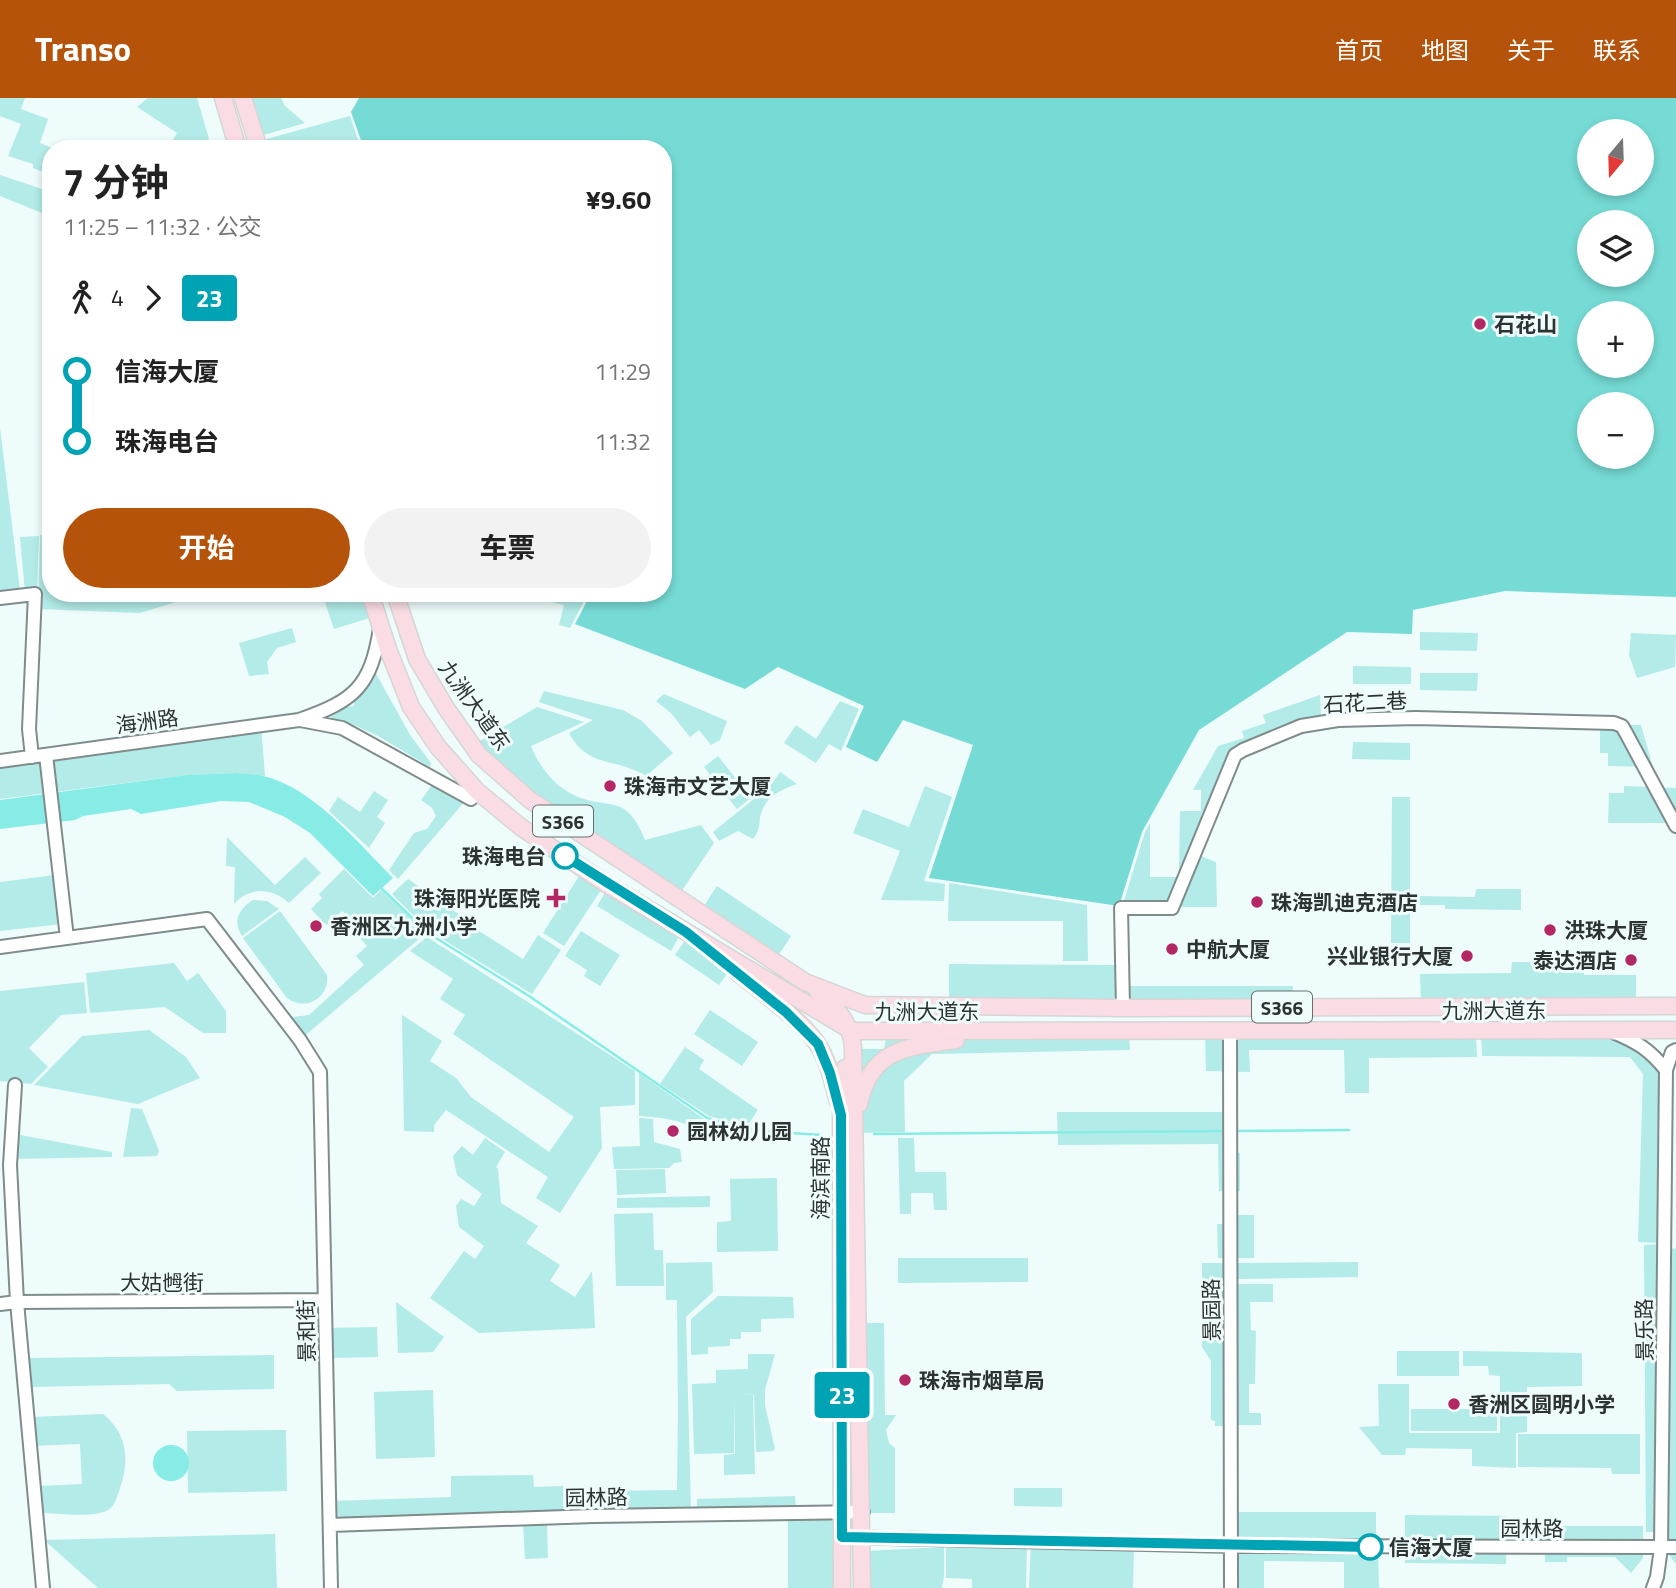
<!DOCTYPE html>
<html lang="zh">
<meta charset="utf-8">
<style>
:root{--surface:#fff;--page:#f2f2f2;--text:#222;--muted:#767676;--accent:#b45309}
body{margin:0;font-family:"Titillium Web","Noto Sans SC",sans-serif;background:var(--page);color:var(--text);height:100vh;display:flex;flex-direction:column;font-size:26px;white-space:nowrap}
*{box-sizing:border-box;margin:0}
p{font-size:23px;color:var(--muted)}
.icon{flex:none;width:38px;height:38px;fill:none;stroke:currentColor;stroke-width:2;stroke-linecap:round;stroke-linejoin:round}
.map{position:relative;flex:1;overflow:hidden}
.side{position:absolute;left:42px;top:42px;width:630px;height:462px;display:flex;flex-direction:column;background:var(--surface);border-radius:28px;box-shadow:0 4px 10px #0003}
.side>*{flex:none}
.badge{padding:0 14px;border-radius:5px;font-size:24px;line-height:46px}
.needle{width:46px;rotate:199deg}
.buttons{position:absolute;left:1577px;top:21px;display:grid;gap:14px}
.buttons a{display:grid;place-items:center;width:77px;height:77px;border-radius:50%;background:var(--surface);box-shadow:0 4px 10px #0003;font-size:35px}
.map>.badge{position:absolute;translate:-50% -50%;box-shadow:0 0 0 4px #fff}
.legs{display:flex;align-items:center;gap:10px;height:77px;padding:0 21px;font-size:23px}
.legs p{margin-inline-start:auto}
.summary{display:flex;align-items:center;justify-content:space-between;height:119px;padding:0 21px}
h1{font-size:38px;font-weight:700;line-height:52px}
.button{display:flex;gap:14px;margin-top:auto;padding:14px 21px}
.button a{flex:1;height:80px;border-radius:42px;background:var(--accent);color:#fff;font-size:28px;font-weight:700;line-height:80px;text-align:center}
.button a+a{background:var(--page);color:var(--text)}
ul{padding:0 21px;list-style:none}
li{display:flex;align-items:center;gap:24px;height:70px;font-size:26px}
li i{display:grid;place-items:center;width:10px;height:100%;margin:0 9px;background:currentColor}
li i::after{content:'';width:18px;height:18px;margin:-9px;border:5px solid;border-radius:50%;background:var(--surface)}
li p{margin-inline-start:auto}
li:first-child i{background:linear-gradient(#0000 50%,currentColor 0)}
li:last-child i{background:linear-gradient(currentColor 50%,#0000 0)}
header{display:flex;align-items:center;gap:42px;box-sizing:border-box;height:98px;padding:0 35px;background:var(--accent);color:#fff}
header strong{font-size:33px}
nav{display:flex;gap:38px;margin-inline-start:auto;font-size:24px}
.map>svg:first-child{display:block}
.green{fill:#b2ebe7}
.forest{fill:#76dbd5;fill-rule:evenodd}
.water{fill:#87ece6}
.lines{fill:none;stroke-linecap:round;stroke-linejoin:round}
.stream{stroke:#87ece6;stroke-width:2.5}
.minor-casing{stroke:#7f8c8b;stroke-width:16}
.major-casing{stroke:#d5d6d6;stroke-width:19}
.minor{stroke:#fff;stroke-width:12}
.major{stroke:#fadce4;stroke-width:16}
.line-1-casing{stroke:#fff;stroke-width:16}
.line-1{stroke:#00a3b4;stroke-width:10}
.poi-dot{fill:#b32864;stroke:#eefcfb;stroke-width:2.5}
.stop-1-dot{fill:#fff;stroke:#00a3b4;stroke-width:3.5}
.labels{text-anchor:middle;dominant-baseline:central;stroke-width:6;stroke-linejoin:round;paint-order:stroke}
.shield{fill:#eefcfb;stroke:#676f6e;stroke-width:2}
.shield-label{font-size:19px;font-weight:bold;fill:#2d3232}
.poi-label{font-size:21px;font-weight:bold;fill:#2d3232;stroke:#eefcfb;text-anchor:start}
.street-label{font-size:21px;fill:#2d3232;stroke:#eefcfb}
.stop-label{font-size:21px;font-weight:bold;fill:#2d3232;stroke:#eefcfb;text-anchor:end}
</style>
<header>
<strong>Transo</strong>
<nav><a>首页</a><a>地图</a><a>关于</a><a>联系</a></nav>
</header>
<div class="map">
<svg width="1676" height="1490" viewBox="0 0 1676 1490">
<rect width="100%" height="100%" fill="#eefcfb"/>
<!-- green -->
<path class="green" d="M0,0H25L21,11L48,21L40,45L54,51H51V77L33,70V66L8,58L21,26L0,18Z
M148,0H197L209,41L179,51L169,49L177,35L137,9Z
M245,0H281L285,8L305,25L257,39Z
M350,18L361,51H344L342,44L324,51H262L259,43Z
M0,77L51,94V116L47,117L0,98Z
M0,330L20,492L0,494Z
M51,435V495H147L148,500L142,502L170,495H206L140,515L38,511L40,437Z
M39,438L37,493L25,494L20,439Z
M322,495H366L373,519L334,531Z
M549,495H580L583,505L570,530L559,527L564,507L547,503Z
M292,530L296,544L277,550L267,564L269,576L249,578L239,545Z
M1420,534L1478,535L1477,553L1420,552Z
M1631,535L1676,537L1675,569L1637,580L1629,557Z
M1353,568L1411,569V586H1353Z
M374,572L410,637L431,665L430,669L378,638L354,627L332,621L331,618L345,609L354,608V602L370,584Z
M1420,575H1478L1477,593L1420,592Z
M544,593L623,612L642,623L673,655L646,678C616,659 588,671 569,635L593,622L539,604Z
M664,596L727,623L720,642L711,647L699,632L690,639L671,615L656,603Z
M1320,597L1321,621L1240,649L1183,773L1179,772L1180,713H1201V692H1193L1218,648L1244,640L1242,633L1266,625L1263,617Z
M840,603L859,611L841,653L829,646L816,665L784,645L796,627L816,641Z
M537,609L584,624L531,648C541,673 560,695 587,702C600,706 613,704 624,711C635,718 640,731 645,742L701,727L714,745L679,797L533,700L475,646Z
M261,627L265,678L236,675L188,677L0,701V663Z
M1600,627H1641L1653,669L1608,668V655H1600Z
M1353,644L1410,645V662L1352,661Z
M718,658L751,700L737,711L704,669Z
M780,674L797,686C780,692 764,699 760,720C759,730 759,733 753,741L738,733L719,743L713,734L771,687Z
M434,684L466,702L398,781L389,772L414,735L427,731L436,718L432,710L421,702Z
M925,688L952,699L924,783L945,786L944,803L881,802L900,753L853,735L863,711L909,729Z
M1624,688L1676,690V725H1608L1609,695H1624Z
M374,693L388,702L377,719L385,725L369,750L329,713L338,699L360,714Z
M1392,699H1410V845H1391Z
M1150,725V779H1181L1170,806H1123L1145,734Z
M227,739L275,787L305,759L321,775L289,805C272,790 250,788 234,806L235,769L226,768Z
M1198,757L1216,764L1217,809H1177Z
M344,771L373,800L381,792L426,835L301,941L287,916L293,919L309,917L364,867L356,858L367,848L345,824L349,819L342,813L326,827L311,811L322,800L319,796Z
M581,775L603,789L564,848L543,835Z
M55,777L62,826L0,833V784Z
M408,781L460,817L471,828L523,861L538,837L561,852L532,896L429,833L392,796Z
M949,785L1087,807L1088,863H1063V823H948Z
M717,788L791,838L776,861L702,811Z
M608,790L681,835L671,853L597,808Z
M1476,791H1521V812L1445,811V807H1420V798L1475,799Z
M253,802L267,803L279,811L242,838C232,823 239,811 253,802Z
M280,813L327,877C330,900 305,914 287,900L243,840Z
M581,833L620,857L600,888L584,878L587,872L565,858Z
M427,839L635,973V1007L600,1009L602,1050L560,1115L536,1100L548,1079L446,1012L434,1027V1034L404,1033L402,917L442,943L430,963L456,980L471,999L549,1054L574,1019L453,936L465,917L440,901L453,881L410,853Z
M687,839L729,873L719,887L675,857Z
M1512,864H1584V877H1636V904L1421,905L1420,876L1511,875Z
M174,865L187,883L198,875L226,913V935H203L165,909L90,915L86,875Z
M949,866L1118,867V907L949,906Z
M84,884L87,915L61,917L29,950L48,969L31,986L0,983V893Z
M1128,888H1293V907H1128Z
M710,912L758,944L742,968L694,936Z
M149,932L186,959L200,980L138,1006L34,987L82,938Z
M887,935L1129,936L1130,952L932,956L904,983L905,1034L857,1035L856,951H884Z
M1205,935L1476,936L1477,959L1369,960V995H1345L1344,952H1249L1250,974L1206,973Z
M1481,935H1609L1631,944L1662,973L1659,1145L1638,1144L1643,976L1630,959L1482,958Z
M685,949L704,962L699,971L758,1012L747,1028L709,1018L660,986Z
M639,975L704,1021V1038C687,1021 663,1020 639,1018Z
M131,1010L142,1011L159,1053L157,1058L123,1059Z
M1057,1014H1232L1233,1055H1240V1093H1219L1218,1046L1058,1047Z
M639,1020L653,1021L654,1044L680,1051L682,1064L674,1065L669,1070L614,1071L612,1049L640,1048Z
M15,1036L112,1054V1059L13,1061Z
M485,1040L505,1054L496,1069L498,1071L501,1105L538,1128L526,1145L560,1167L550,1183L575,1199L592,1173L595,1230L479,1235L430,1200L464,1153L475,1161L484,1148L459,1129L456,1108L461,1101L474,1108L482,1096L457,1077L453,1058L462,1048L473,1057Z
M898,1040H914L915,1074H946L947,1112H934L933,1095H911V1116H900Z
M665,1071L666,1095L617,1097L616,1072Z
M777,1080L778,1153L717,1154V1124L731,1123L730,1081Z
M710,1098V1109L617,1110V1100Z
M653,1115L654,1152H663L664,1188H616L614,1116Z
M1227,1117H1254V1160H1218L1217,1126H1227Z
M1659,1146V1434H1646L1644,1147Z
M1665,1149L1676,1151V1466L1662,1448Z
M898,1160H1028V1184L898,1185Z
M712,1164L713,1194L686,1219L691,1414L597,1415L605,1393L677,1392L678,1313L677,1202H666V1165Z
M1358,1164V1179L1236,1181L1235,1165Z
M1202,1165H1228L1230,1328H1215V1323L1211,1322V1263L1202,1249Z
M1232,1186H1273V1204H1250L1251,1232L1256,1233L1255,1286H1249V1315H1261V1327H1234Z
M718,1198L793,1199L794,1220L761,1221V1234H741V1241H730V1248L708,1249V1256L691,1257V1221Z
M396,1204L444,1239L433,1254L398,1255Z
M862,1225H884L885,1317H896L886,1332L889,1345L895,1350V1415H864Z
M377,1229L378,1259L328,1260L327,1230Z
M1397,1253H1459V1278H1397Z
M1463,1253L1582,1255V1288L1527,1289V1334L1516,1335V1370L1472,1368V1351L1406,1350L1405,1357H1382L1359,1329L1379,1328L1378,1286H1409V1335H1500V1278L1489,1277L1488,1268H1463Z
M748,1256H775L765,1292V1307L775,1351L773,1353L756,1354L754,1297L744,1296L753,1297L755,1376L724,1377V1357L735,1356L734,1297V1355L694,1356L692,1286L716,1285V1272L748,1271Z
M274,1257V1291L177,1293L169,1286L31,1289L30,1260Z
M433,1292L435,1359L376,1361L374,1294Z
M1411,1311H1497V1333H1411Z
M103,1316C127,1335 130,1362 120,1390C117,1399 115,1409 106,1413C91,1420 57,1415 40,1415L38,1388L82,1386L80,1346L32,1348L30,1319Z
M286,1332L287,1393L188,1395L187,1333Z
M1518,1336H1640V1376H1612L1611,1370L1518,1369Z
M533,1377L534,1389L563,1388L564,1415L332,1424V1403L451,1399V1378Z
M1014,1390H1062V1409L1014,1408Z
M795,1398L796,1411L697,1413V1401Z
M1238,1414H1376V1446L1238,1445Z
M1405,1417L1507,1418L1506,1466L1405,1465Z
M788,1419H837V1490H788Z
M523,1424H547L548,1460L525,1461Z
M1544,1428H1643V1460L1631,1475L1615,1459H1567V1464H1545Z
M275,1436L277,1490H98L44,1442Z
M1031,1444L1134,1448L1133,1490H1029Z
M1027,1445L1026,1490H972V1481L946,1480V1450Z
M944,1449V1479L942,1490H864L865,1453Z
M1235,1449L1378,1452L1379,1490H1344V1464L1264,1463V1490H1234Z"/>
<!-- forest -->
<path class="forest" d="M359,0H1676V499L1505,493L1413,512L1412,536L1347,534L1199,632L1142,734L1119,808L929,780L973,647L903,622L877,664L846,649L864,608L778,569L745,591L575,526L586,505L583,495H663V51H364L351,14ZM1589,33H1642V86H1589ZM1589,124H1642V177H1589ZM1589,215H1642V268H1589ZM1589,306H1642V359H1589Z"/>
<!-- water -->
<path class="water" d="M236,675C245,676 255,676 263,678C313,689 359,746 393,780L373,798L310,735L285,719L249,704L221,703L141,716L131,711L83,718L75,722L0,731V702L187,677Z
M153 1365a18 18 0 1 1 36 0a18 18 0 1 1-36 0Z"/>
<g class="lines">
<!-- stream -->
<path class="stream" d="M380,789L428,835L529,898L707,1020L758,1033L822,1037
M1234,1033L1349,1032
M874,1036L1227,1033"/>
<!-- minor casing -->
<g class="minor-casing">
<path id="minor" d="M0,500L35,496L29,631L32,659
M300,622L342,630L471,701
M46,657L67,840
M0,663L299,622C354,603 371,589 380,530
M0,849L207,821L300,942L320,974L331,1490
M1123,910L1121,810H1172L1235,657L1243,652L1301,628L1338,622L1416,620L1614,625L1622,628L1626,635L1676,728
M1230,933L1231,1490
M1613,934C1637,944 1649,951 1666,972
M15,987L10,1067L17,1204L43,1490
M0,1206L17,1204L325,1202
M330,1427L594,1418L863,1414
M842,1439L1233,1448L1676,1449
M1653,1490L1657,1479L1661,1450C1663,1290 1664,1131 1666,972L1672,954L1676,952"/>
</g>
<!-- major casing -->
<g class="major-casing">
<path id="major" d="M223,0L238,51
M243,0L259,51
M370,495L388,551L411,609L438,649L477,693L522,730L608,787L852,933L1676,932
M395,495L417,561L446,610L479,657L530,702L805,884L865,907L1123,910L1676,908
M737,874C760,893 803,923 818,947C829,964 833,985 838,1004
M818,894C836,909 851,925 853,949L862,1490
M859,1006C871,950 907,949 956,942
M842,1490L841,1017L845,970"/>
</g>
<!-- minor -->
<use href="#minor" class="minor"/>
<!-- major -->
<use href="#major" class="major"/>
</g>
<g class="lines">
<!-- line-1 casing -->
<g class="line-1-casing">
<path id="line-1" d="M565,758L686,834L786,914L818,946L830,975L841,1017L842,1439L1370,1449"/>
</g>
<!-- line-1 -->
<use href="#line-1" class="line-1"/>
</g>
<!-- markers -->
<g class="poi-dot">
<circle cx="1480" cy="226" r="7"/>
<circle cx="610" cy="688" r="7"/>
<path d="M552.5 789.5h7v7h7v7h-7v7h-7v-7h-7v-7h7z"/>
<circle cx="1257" cy="804" r="7"/>
<circle cx="316" cy="828" r="7"/>
<circle cx="1550" cy="832" r="7"/>
<circle cx="1172" cy="851" r="7"/>
<circle cx="1467" cy="858" r="7"/>
<circle cx="1631" cy="862" r="7"/>
<circle cx="673" cy="1033" r="7"/>
<circle cx="905" cy="1282" r="7"/>
<circle cx="1454" cy="1306" r="7"/>
</g>
<g class="stop-1-dot">
<circle cx="565" cy="758" r="12"/>
<circle cx="1370" cy="1449" r="12"/>
</g>
<g class="labels">
<!-- shield labels -->
<g class="shield">
<rect x="533" y="707.5" width="60" height="31" rx="5"/>
<rect x="1252" y="893.5" width="60" height="31" rx="5"/>
</g>
<g class="shield-label">
<text x="563" y="723">S366</text>
<text x="1282" y="909">S366</text>
</g>
<!-- poi labels -->
<g class="poi-label">
<text x="1494" y="226">石花山</text>
<text x="624" y="688">珠海市文艺大厦</text>
<text x="540" y="800" text-anchor="end">珠海阳光医院</text>
<text x="1271" y="804">珠海凯迪克酒店</text>
<text x="330" y="828">香洲区九洲小学</text>
<text x="1564" y="832">洪珠大厦</text>
<text x="1186" y="851">中航大厦</text>
<text x="1453" y="858" text-anchor="end">兴业银行大厦</text>
<text x="1617" y="862" text-anchor="end">泰达酒店</text>
<text x="687" y="1033">园林幼儿园</text>
<text x="919" y="1282">珠海市烟草局</text>
<text x="1468" y="1306">香洲区圆明小学</text>
</g>
<!-- street labels -->
<g class="street-label">
<text transform="translate(1365 604) rotate(-3)">石花二巷</text>
<text transform="translate(475 607) rotate(54)">九洲大道东</text>
<text transform="translate(147 623) rotate(-8)">海洲路</text>
<text x="1494" y="912">九洲大道东</text>
<text x="927" y="913">九洲大道东</text>
<text transform="translate(820 1080) rotate(-90)">海滨南路</text>
<text x="162" y="1184">大姑乸街</text>
<text transform="translate(1211 1212) rotate(-91)">景园路</text>
<text transform="translate(1644 1232) rotate(-91)">景乐路</text>
<text transform="translate(306 1233) rotate(-91)">景和街</text>
<text transform="translate(596 1399) rotate(-1)">园林路</text>
<text x="1532" y="1430">园林路</text>
</g>
<!-- stop labels -->
<g class="stop-label">
<text x="546" y="758">珠海电台</text>
<text x="1389" y="1449" text-anchor="start">信海大厦</text>
</g>
</g>
</svg>
<div class="buttons">
<a><svg class="needle" viewBox="-14 -14 28 28"><path d="M0-13l5 13h-10z" fill="#e53935"/><path d="M0 13l5-13h-10z" fill="#767676"/></svg></a>
<a><svg class="icon" aria-label="layers" viewBox="0 0 24 24"><path d="M12 4l9 5-9 5-9-5zM3 14l9 5 9-5"/></svg></a>
<a>+</a>
<a>−</a>
</div>
<b class="badge" style="left:842px;top:1297px;background:#00a3b4;color:#fff">23</b>
<section class="side">
<div class="summary"><div><h1>7 分钟</h1><p>11:25 – 11:32 · 公交</p></div><b>¥9.60</b></div>
<div class="legs"><svg class="icon" aria-label="walk" viewBox="0 0 24 24"><circle cx="13" cy="4" r="2"/><path d="M13 8l-2 6 4 7M11 14l-3 7M7 12l3-4h3l4 4"/></svg>4<svg class="icon" aria-label="forward" viewBox="0 0 24 24"><path d="M9 5l7 7-7 7"/></svg><b class="badge" style="background:#00a3b4;color:#fff">23</b></div>
<ul>
<li><i style="color:#00a3b4"></i><b>信海大厦</b><p>11:29</p></li>
<li><i style="color:#00a3b4"></i><b>珠海电台</b><p>11:32</p></li>
</ul>
<div class="button"><a>开始</a><a>车票</a></div>
</section>
</div>
